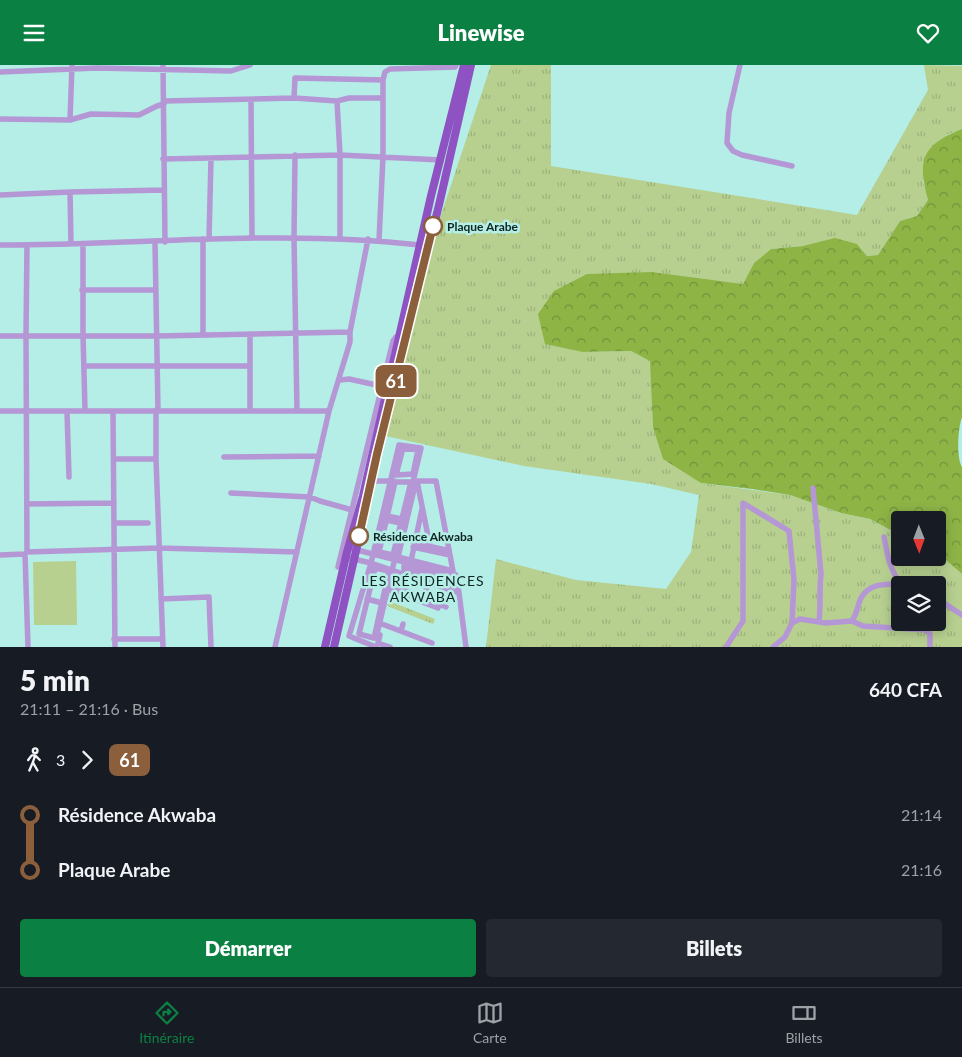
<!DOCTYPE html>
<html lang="fr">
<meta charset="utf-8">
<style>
:root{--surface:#171b24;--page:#242831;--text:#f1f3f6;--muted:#9ea1a6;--line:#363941;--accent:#0b8043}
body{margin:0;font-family:Lato,sans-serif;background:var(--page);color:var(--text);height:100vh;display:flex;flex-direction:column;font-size:19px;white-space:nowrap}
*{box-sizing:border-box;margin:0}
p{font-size:16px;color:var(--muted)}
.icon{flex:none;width:28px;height:28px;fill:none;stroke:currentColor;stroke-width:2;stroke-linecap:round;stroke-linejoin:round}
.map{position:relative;height:582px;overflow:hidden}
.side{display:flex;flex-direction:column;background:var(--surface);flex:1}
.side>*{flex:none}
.badge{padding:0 10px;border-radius:8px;font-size:18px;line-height:32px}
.needle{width:32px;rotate:179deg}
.controls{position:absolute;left:891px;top:446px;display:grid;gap:10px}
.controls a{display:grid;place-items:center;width:55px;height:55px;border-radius:5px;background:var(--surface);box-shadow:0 2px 12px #0003;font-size:25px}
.map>.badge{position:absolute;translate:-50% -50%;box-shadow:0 0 0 2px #fff}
.legs{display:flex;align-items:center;gap:8px;height:55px;padding:0 20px;font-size:16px}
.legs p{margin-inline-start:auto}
.head{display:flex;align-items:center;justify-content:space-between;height:85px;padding:0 20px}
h1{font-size:28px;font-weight:800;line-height:38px}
.button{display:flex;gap:10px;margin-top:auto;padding:10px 20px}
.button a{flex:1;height:58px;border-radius:5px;background:var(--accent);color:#fff;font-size:20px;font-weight:800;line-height:58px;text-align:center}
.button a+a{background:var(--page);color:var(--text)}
ul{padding:0 20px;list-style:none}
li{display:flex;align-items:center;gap:18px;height:55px;font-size:19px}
li i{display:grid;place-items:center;width:8px;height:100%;margin:0 6px;background:currentColor}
li i::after{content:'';width:12px;height:12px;margin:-6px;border:4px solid;border-radius:50%;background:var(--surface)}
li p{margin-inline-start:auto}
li:first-child i{background:linear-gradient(#0000 50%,currentColor 0)}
li:last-child i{background:linear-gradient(currentColor 50%,#0000 0)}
header{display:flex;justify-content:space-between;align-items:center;height:65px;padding:0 20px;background:var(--accent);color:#fff;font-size:22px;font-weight:800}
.menu{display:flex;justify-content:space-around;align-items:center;height:70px;border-top:1px solid var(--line);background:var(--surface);font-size:14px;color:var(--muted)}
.menu a{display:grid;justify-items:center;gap:2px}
.menu .on{color:var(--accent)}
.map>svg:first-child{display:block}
.grass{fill:url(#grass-tufts);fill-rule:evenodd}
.forest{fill:url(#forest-crowns)}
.pitch{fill:#b7d090}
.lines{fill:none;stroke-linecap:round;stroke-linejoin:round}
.minor{stroke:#b497d4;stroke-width:5.5}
.major{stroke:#8e52c3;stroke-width:8}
.line-1-casing{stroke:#fff;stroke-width:11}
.line-1{stroke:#8b5e3c;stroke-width:8}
.stop-1-dot{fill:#fff;stroke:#8b5e3c;stroke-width:2.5}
.labels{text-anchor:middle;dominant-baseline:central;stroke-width:5;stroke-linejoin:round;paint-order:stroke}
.stop-label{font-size:12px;font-weight:bold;fill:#0e2522;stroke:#b4eee6;text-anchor:start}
.neighbourhood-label{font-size:14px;letter-spacing:1px;fill:#0e2522;stroke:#b4eee6}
</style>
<header><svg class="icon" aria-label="menu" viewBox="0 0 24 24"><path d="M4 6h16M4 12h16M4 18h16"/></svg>Linewise<svg class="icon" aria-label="heart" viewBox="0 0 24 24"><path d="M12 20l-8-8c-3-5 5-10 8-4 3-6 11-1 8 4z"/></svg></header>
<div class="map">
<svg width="962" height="582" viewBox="0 0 962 582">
<defs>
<pattern id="grass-tufts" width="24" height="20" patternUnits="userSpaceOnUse" patternTransform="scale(1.25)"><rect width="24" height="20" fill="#b7d090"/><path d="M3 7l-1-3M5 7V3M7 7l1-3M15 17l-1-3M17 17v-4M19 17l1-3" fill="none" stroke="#9cb27c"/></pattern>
<pattern id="forest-crowns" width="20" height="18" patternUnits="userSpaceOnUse" patternTransform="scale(1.25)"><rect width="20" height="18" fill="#8eb446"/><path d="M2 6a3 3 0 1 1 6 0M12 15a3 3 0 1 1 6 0" fill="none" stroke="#72923a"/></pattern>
</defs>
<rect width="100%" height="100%" fill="#b4eee6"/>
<!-- grass -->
<path class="grass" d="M491,0H551V101L857,150L928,25L924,0L962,1V64L947,70L923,116L928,135L917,151L900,156L878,190L867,191L857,179L803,181L771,184L754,198L743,219L709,215L583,287L631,286L651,296L653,362L701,418L790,430L841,448L870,454L900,470V492H938V488L941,490L962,509V582H486L496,494L576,515L666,524L691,487L699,430L651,419L524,401L381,370L424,201ZM900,520H938V558H900Z
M389,536L435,554L433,559L387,541Z"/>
<!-- forest -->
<path class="forest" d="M962,64V352C958,363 956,392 962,402V509L938,488V455H900V470L870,454L841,448L790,430L752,424L701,418L663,394L653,362L650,296L631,286L583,287L545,279L538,249L554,226L587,209L651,207L743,219L754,198L771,184L803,181L835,173L857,179L867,191L878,190L900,156L917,151L928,135C917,95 922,80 962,64Z"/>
<!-- pitch -->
<path class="pitch" d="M76,496L77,560H34L33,497Z"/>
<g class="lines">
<!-- minor -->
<path class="minor" d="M740,0L729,48L727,78L733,86L742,90L792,101
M163,1L165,177
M0,7L97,3L231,6L250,0
M294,33L295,13L383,15
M251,35L252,172
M164,36L294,33L337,36L349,33H382
M337,36L340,90V173
M0,54L70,55L91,49L139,50L157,41L164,39
M70,55L72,0
M295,90L294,173L297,346
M163,94L340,90L441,95
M70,127L71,179
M0,130L70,127L164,125
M209,174L211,93
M379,175L383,92V15L385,7L390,4L455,2L456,0
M155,177L158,345
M83,179V270L85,345
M0,180C140,180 280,164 420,180
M82,225H156
M203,269V174
M250,269V346
M0,271H157L350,267
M84,301H250
M340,315L349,314L381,321
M156,345V394
M0,346H329
M67,346L69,412
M113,347L115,582
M403,383L418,385L413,409L396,410Z
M224,392L319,391
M114,394H156L163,582
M372,416H394
M416,416H436L453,506L398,492Z
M417,416L430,481
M395,417H411L393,490L379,487Z
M813,423L821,509C819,525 821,541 819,557
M231,428L310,432L320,436L352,445
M27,439L114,438
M387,451L402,454
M386,455L401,458
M114,458H148
M884,472C887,489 890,507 902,520
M414,478L446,485L447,489
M413,482L450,490
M27,487L26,270L27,180
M25,489L28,582
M0,490L25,489L27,487L159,483L297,487
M345,492L371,498L459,528L456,510L353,484
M411,496L422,444
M404,501L451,512L454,525L404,504Z
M338,502L393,276L396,272L400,271
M375,503L389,506L374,573L359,569Z
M392,518L390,525L438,543
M392,520L446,542
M459,528L466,582
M423,533L428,520
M161,534L209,532L211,582
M367,534L382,538
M938,534L962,550
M852,556C858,547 857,541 861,533C869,518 886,519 901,519
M382,559L432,578
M401,566L403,559
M380,570L378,578L390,582
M376,573L421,383L399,380L371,498L349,571L376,582
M114,574H162
M275,582L329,346L350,277V267L368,174
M726,582L743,556V438L789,466L794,515L792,558
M773,582L785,572L792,558L800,554L826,558L852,556L863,561L926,565L930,569V582"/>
<!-- major -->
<path class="major" d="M325,582L347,487L363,431L431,131L464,0
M334,582L372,416L377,389L439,140L471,0"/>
</g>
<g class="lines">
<!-- line-1 casing -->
<g class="line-1-casing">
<path id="line-1" d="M359,471L377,389L433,161"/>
</g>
<!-- line-1 -->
<use href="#line-1" class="line-1"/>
</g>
<!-- markers -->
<g class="stop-1-dot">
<circle cx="433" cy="161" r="9"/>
<circle cx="359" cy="471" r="9"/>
</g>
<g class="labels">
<!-- stop labels -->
<g class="stop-label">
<text x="447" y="161">Plaque Arabe</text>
<text x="373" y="471">Résidence Akwaba</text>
</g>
<!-- neighbourhood labels -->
<g class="neighbourhood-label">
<text x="423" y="515">LES RÉSIDENCES<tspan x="423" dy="16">AKWABA</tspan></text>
</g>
</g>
</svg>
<div class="controls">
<a><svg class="needle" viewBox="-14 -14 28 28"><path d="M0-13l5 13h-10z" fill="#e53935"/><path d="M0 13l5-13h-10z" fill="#9ea1a6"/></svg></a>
<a><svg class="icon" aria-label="layers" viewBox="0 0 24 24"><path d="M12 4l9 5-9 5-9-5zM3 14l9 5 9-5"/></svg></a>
</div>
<b class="badge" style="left:396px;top:316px;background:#8b5e3c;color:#fff">61</b>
</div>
<section class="side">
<div class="head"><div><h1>5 min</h1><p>21:11 – 21:16 · Bus</p></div><b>640 CFA</b></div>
<div class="legs"><svg class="icon" aria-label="walk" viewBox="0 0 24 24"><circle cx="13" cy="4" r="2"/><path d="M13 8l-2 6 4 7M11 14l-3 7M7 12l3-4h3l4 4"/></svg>3<svg class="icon" aria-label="forward" viewBox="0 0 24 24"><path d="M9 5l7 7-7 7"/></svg><b class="badge" style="background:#8b5e3c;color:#fff">61</b></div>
<ul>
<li><i style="color:#8b5e3c"></i><b>Résidence Akwaba</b><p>21:14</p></li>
<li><i style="color:#8b5e3c"></i><b>Plaque Arabe</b><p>21:16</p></li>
</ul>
<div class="button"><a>Démarrer</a><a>Billets</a></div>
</section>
<nav class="menu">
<a class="on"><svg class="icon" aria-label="directions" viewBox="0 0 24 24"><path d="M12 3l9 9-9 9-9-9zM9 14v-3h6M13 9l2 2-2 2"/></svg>Itinéraire</a>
<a><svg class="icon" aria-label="map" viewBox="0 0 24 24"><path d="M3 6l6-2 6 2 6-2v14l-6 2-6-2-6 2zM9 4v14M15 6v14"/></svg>Carte</a>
<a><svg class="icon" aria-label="tickets" viewBox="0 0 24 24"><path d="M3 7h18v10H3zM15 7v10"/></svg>Billets</a>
</nav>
